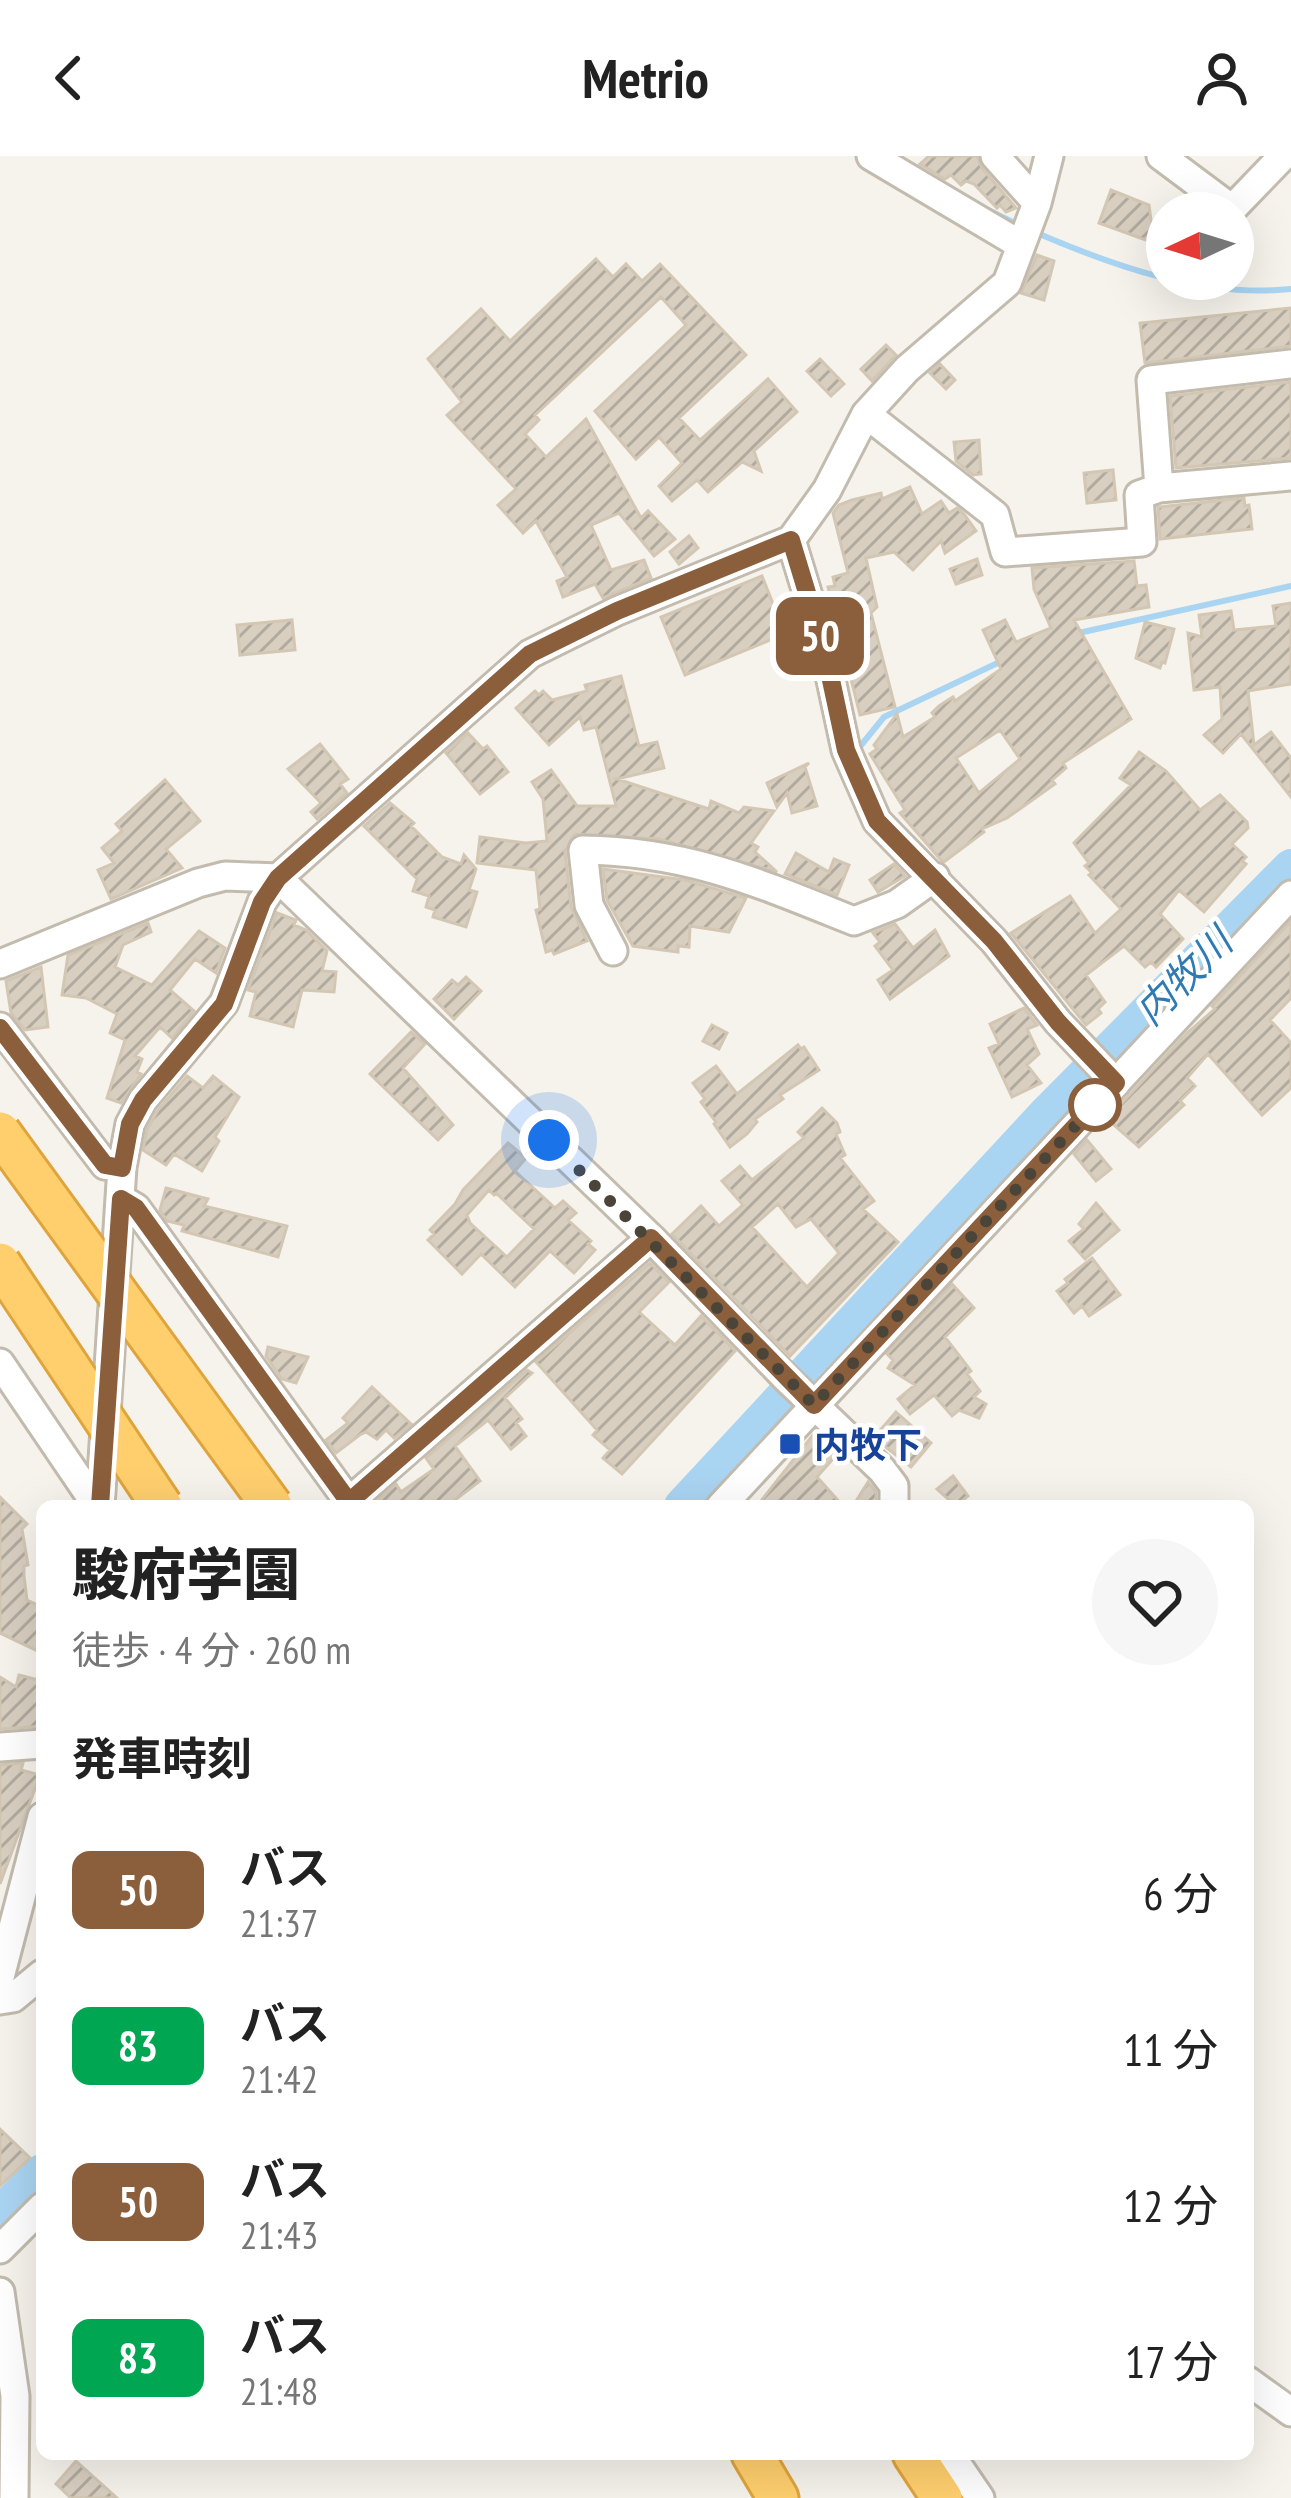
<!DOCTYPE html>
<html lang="ja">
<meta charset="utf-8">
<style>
:root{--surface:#fff;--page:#f6f6f6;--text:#222;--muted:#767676}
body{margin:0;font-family:"PT Sans Narrow","Noto Sans JP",sans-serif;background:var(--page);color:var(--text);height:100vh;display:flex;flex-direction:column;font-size:45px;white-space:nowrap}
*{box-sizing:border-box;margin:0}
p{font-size:39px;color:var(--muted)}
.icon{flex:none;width:66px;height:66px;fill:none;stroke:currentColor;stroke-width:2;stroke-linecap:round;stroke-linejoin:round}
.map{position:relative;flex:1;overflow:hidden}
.sheet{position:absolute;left:36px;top:1344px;width:1218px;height:960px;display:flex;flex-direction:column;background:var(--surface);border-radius:18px;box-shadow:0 12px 48px #0002}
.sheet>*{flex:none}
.badge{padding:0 24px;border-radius:18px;font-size:42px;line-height:78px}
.needle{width:78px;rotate:266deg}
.tools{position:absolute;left:1146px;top:36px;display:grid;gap:24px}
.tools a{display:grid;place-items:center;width:108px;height:108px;border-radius:50%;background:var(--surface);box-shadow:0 12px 48px #0002;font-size:60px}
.you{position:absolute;width:60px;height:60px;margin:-30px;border:9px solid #fff;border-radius:50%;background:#1a73e8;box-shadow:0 0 0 18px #1a73e833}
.map>.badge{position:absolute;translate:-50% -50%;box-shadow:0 0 0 6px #fff}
h2{padding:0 36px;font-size:45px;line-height:108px}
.round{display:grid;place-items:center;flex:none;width:126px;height:126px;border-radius:63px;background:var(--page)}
.overview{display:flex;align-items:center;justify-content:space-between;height:204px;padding:0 36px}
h1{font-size:57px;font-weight:800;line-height:90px}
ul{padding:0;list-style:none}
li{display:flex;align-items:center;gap:36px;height:156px;padding:0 36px}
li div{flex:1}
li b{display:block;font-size:45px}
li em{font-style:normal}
li .badge{min-width:132px;font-weight:700;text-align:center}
header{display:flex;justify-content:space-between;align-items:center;height:156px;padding:0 36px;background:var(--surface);font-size:54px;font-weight:800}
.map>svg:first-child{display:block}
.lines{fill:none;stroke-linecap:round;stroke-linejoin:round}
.stream{stroke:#a9d4f2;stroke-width:6}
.river{stroke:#a9d4f2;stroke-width:36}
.building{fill:url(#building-hatch);stroke:#d3c7b4;stroke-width:3;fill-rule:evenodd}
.minor-casing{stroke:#c2bbae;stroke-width:33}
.highway-casing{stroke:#e0a43c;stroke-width:45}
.minor{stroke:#fff;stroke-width:27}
.highway{stroke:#ffcf6e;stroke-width:39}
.highway-bridge-casing{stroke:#e0a43c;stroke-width:45;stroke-linecap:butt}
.highway-bridge{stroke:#ffcf6e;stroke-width:39}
.line-casing{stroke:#fff;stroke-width:27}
.line{stroke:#8b5e3c;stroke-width:18}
.walk{stroke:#4b4439;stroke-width:12;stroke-dasharray:0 21.6}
.stop-dot{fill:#fff;stroke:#8b5e3c;stroke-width:6}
.transit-dot{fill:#1a4fb4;stroke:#fff;stroke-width:4.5}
.labels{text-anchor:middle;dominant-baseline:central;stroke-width:9;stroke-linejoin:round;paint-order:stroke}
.transit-label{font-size:36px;font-weight:bold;fill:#164399;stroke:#fff;text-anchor:start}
.water-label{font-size:39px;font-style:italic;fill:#2e7ab2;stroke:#fff}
</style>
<header><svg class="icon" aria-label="back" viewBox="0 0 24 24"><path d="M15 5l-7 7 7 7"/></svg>Metrio<svg class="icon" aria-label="person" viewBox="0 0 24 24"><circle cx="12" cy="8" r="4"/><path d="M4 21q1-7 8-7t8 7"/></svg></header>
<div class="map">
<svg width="1291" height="2342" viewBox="0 0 1291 2342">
<defs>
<pattern id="building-hatch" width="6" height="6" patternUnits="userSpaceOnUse" patternTransform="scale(3)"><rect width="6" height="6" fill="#d8cfc1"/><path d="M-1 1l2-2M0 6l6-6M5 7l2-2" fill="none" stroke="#b1aa9e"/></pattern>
</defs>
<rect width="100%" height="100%" fill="#f6f3ec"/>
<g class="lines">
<!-- stream -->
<path class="stream" d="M988,54L1019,69
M1037,77C1116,111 1204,142 1291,133
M1074,478L1291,430
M858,593L884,561L1006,503"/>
<!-- river -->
<path class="river" d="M682,1350L1045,959L1291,711
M0,2058L42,2016"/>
</g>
<!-- building -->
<path class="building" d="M929,0H977L982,12L1016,52L1006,56L1000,49L997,52L974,28L966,25L961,29L951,19L945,23L920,8Z
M1111,34L1149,49L1154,87L1099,67Z
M1037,99L1054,105L1044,144L1021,137Z
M596,103L613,121L626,108L642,125L660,108L746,199L679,262L700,284L768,223L797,256L754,295L761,315L742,306L708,336L697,324L672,345L659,330L682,307L659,281L636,303L595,255L686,169L661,141L535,259L539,264L525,278L546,301L586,263L641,362L648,355L675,383L654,400L619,357L591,369L611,414L644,404L651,422L603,442L595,428L563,441L557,425L567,421L536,365L523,377L498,349L516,333L447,259L462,246L428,203L481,153L510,185Z
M1291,152V190L1145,207L1140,167Z
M886,189L896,199L872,225L861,213Z
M820,203L844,228L831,240L807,215Z
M940,208L955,224L946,233L930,217Z
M1291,226V302L1176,312L1170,240Z
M979,284L981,318L973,319L956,305L954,286Z
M1113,314L1116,344L1087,347L1084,317Z
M910,331L922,358L941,345L949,357L957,352L964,358L976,375L945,397L941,385L913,414L894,396L866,402L877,451L871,457L895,551L860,559L828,431L835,430L833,421L848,417L833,357L839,349L852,344L881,337L882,343Z
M1244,342L1245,350L1249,349L1252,373L1160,383L1158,351Z
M689,380L698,392L679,408L670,396Z
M977,403L982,419L956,428L950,413Z
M1134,405L1137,430L1146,429L1149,451L1074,464L1131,563L1063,607L1066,612L1052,624L1055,628L1007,662L982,673L984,676L944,706L941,704L900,657L905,654L870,598L877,593L874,589L897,558L903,581L935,561L932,557L939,550L953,541L955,545L1001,513L983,474L1005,464L1016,486L1051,472L1034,433L1032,412ZM1000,574L1020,603L979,637L956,602Z
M762,420L785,478L685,519L661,461Z
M1291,447V528L1248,535L1254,589L1271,576L1291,602V641L1241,578L1223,597L1204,579L1222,563L1220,531L1194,534L1188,477L1202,481L1199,459L1231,455L1234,474L1276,470L1273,450Z
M292,464L295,494L240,499L237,469Z
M1145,466L1174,473L1165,507L1162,506L1160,512L1136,502Z
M621,520L639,590L657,586L664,612L617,623L709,653L711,645L739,657L744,651L774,655L751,687L758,691L755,696L777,716L659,683L575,678L565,695L571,751L587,785L554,798L552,794L546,796L536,754L540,753L536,714L477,707L480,681L526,687L547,685L543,643L532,626L551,614L577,650H616L596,571L584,574L580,561L549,589L516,552L535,535L539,539L543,535L552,544L587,535L585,529Z
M468,577L483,593L487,590L508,616L480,638L446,597Z
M320,588L348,623L340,628L347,637L317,663L311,656L321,647L288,613Z
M1139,596L1166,615L1200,654L1220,639L1247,666L1248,672L1232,688L1246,701L1242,705L1246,708L1204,756L1179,734L1160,758L1183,783L1156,811L1151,806L1145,811L1124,790L1086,819L1105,846L1098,853L1101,857L1086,869L1011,777L1070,740L1095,777L1121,753L1089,719L1092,717L1085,710L1089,707L1074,687L1131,629L1120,622Z
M809,607L805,611L817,650L792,657L787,637L777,651L767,627Z
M165,624L200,665L166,693L182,712L111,743L98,714L114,707L102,692L122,675L116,668Z
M390,647L414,667L411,670L442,701L461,708L464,699L476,713L469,734L477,736L466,771L433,761L435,754L426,751L429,740L413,735L417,723L364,670Z
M796,697L829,716L834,703L849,709L837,739L785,718Z
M894,708L905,720L878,736L870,724Z
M603,713L685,724L746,742L729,776L690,770L689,791L678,790V796L633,790L607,744Z
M277,757L296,764L294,769L306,774L327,795L322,815L336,816L334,836L302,834L293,871L250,860L256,836L248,834Z
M1291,765V842L1270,864L1291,887V932L1262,959L1208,898L1187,922L1195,930L1180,945L1184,949L1139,991L1107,963L1187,877L1215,853L1212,850Z
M148,767L151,776L123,789L115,811L152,829L199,775L225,792L216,817L195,803L170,834L194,855L172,882L160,871L135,900L142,903L137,916L141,918L121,947L107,942L125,884L110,877L117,858L86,842L62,839L68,799Z
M895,768L913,792L935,774L949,800L890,843L878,824L893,814L875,790L880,786L873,777Z
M41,811L48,871L25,874L11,857L6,825Z
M466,821L481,835L454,863L434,843L452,824L458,829Z
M1024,852L1037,869L1027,873L1039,898L1027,909L1041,927L1012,941L989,892L999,888L990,868Z
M712,869L727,877L719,893L703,885Z
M411,876L425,888L403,912L453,969L438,984L370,918Z
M798,889L801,893L804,891L819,914L780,939L783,943L755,963L757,966L747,978L730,991L714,968L716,966L701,946L705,943L693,927L716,910L737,938Z
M187,920L203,932L213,920L239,941L215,981L219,985L202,1015L174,998L166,1009L143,994L147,974L158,954Z
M822,952L837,967L840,976L836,978L845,999L840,1002L874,1045L863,1053L898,1086L790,1200L672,1078L701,1050L719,1070L743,1049L722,1025L740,1010L752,1024L804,982L798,976ZM778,1048L796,1071L811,1063L839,1097L807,1131L752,1071Z
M1087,984L1111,1013L1096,1025L1074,998Z
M508,987L526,1002L515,1015L555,1052L563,1045L576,1057L568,1064L591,1085L588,1088L595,1094L574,1117L550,1095L515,1131L481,1098L462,1118L428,1084L434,1078L430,1074L455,1048L463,1034ZM489,1034L494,1039L496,1037L534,1073L507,1101L470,1067L467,1059Z
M166,1032L208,1043L204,1050L287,1070L278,1101L182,1075L184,1069L167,1065L160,1054Z
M1096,1047L1119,1074L1085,1103L1069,1085L1084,1073L1079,1068Z
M1092,1102L1120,1139L1089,1160L1082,1150L1074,1157L1057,1135L1068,1127L1065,1123Z
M650,1107L669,1126L639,1156L675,1189L701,1160L735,1195L622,1318L603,1302L610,1294L593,1279L597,1274L536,1206Z
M952,1128L974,1152L945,1181L971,1215L967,1218L980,1235L974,1241L986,1248L979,1262L959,1254L952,1260L934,1239L910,1258L898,1243L915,1229L888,1212L893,1204L887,1198Z
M268,1191L308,1201L296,1227L282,1223L266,1200Z
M527,1214L532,1217L505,1242L522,1263L516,1267L526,1280L511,1293L488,1264L455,1290L480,1325L447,1350H371L396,1328L401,1336L434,1313L426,1302Z
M372,1231L411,1268L394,1282L386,1274L377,1283L366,1276L361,1278L336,1297L326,1284L348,1267L343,1262Z
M896,1256L931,1287L911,1311L877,1284L880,1281L877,1278Z
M816,1275L838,1297L817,1321L843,1350H757Z
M953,1320L968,1340L956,1350L937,1333Z
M868,1326L876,1336V1350H853Z
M0,1341L27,1368L22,1373L28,1409L24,1410V1420L27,1444L42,1451V1497L0,1477Z
M19,1519L42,1525V1570L0,1573V1521L16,1531Z
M23,1607L21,1614L40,1619L0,1728V1609Z
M0,1973L30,2002L0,2030Z
M76,2305L117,2342H71L56,2328Z"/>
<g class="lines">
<!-- minor casing -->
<g class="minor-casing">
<path id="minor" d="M871,0L1021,89
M995,0L1037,47
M1161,0L1232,53L1283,0
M866,258L995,359L1005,396L1142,386L1139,339L1159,332L1291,320
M1159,332L1151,224L1291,208
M791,384L825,496L846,594L877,665L994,785L1058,866L1116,927
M613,795L589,749L583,694C687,695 759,727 854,765L897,748L935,721
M0,808L198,727L225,720L278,722L651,1082L785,1221L882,1314L894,1330V1350
M0,871L105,1009L122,1011
M121,1043L136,1052L352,1350
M0,1207L97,1350
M100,1350L122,1011L130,968L143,944L224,847L262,746L278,722L530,498L617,455L791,384L827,334L866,258L907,213L1007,127L1037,47L1049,0
M344,1350L651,1082
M721,1350L1291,739
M0,1591L42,1588
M0,1821L42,1661
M0,1844L13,1842L42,1818
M0,2093L42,2051
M0,2136L15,2240L14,2342
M1248,2225L1291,2256
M950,2298L980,2342"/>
</g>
<!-- highway casing -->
<g class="highway-casing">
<path id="highway" d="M752,2298L778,2342
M913,2298L942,2342"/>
</g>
<!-- minor -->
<use href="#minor" class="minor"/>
<!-- highway -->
<use href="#highway" class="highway"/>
<!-- highway-bridge casing -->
<g class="highway-bridge-casing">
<path id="highway-bridge" d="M0,976L272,1350
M0,1107L162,1350"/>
</g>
<!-- highway-bridge -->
<use href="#highway-bridge" class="highway-bridge"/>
</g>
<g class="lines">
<!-- line casing -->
<g class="line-casing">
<path id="line" d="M0,872L105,1009L122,1012L130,968L143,944L224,848L262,746L278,722L530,498L617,455L791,384L825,496L846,594L877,665L994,785L1058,866L1116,927L814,1249L651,1082L349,1346L136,1052L121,1043L100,1350"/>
</g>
<!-- line -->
<use href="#line" class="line"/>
<!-- walk -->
<path class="walk" d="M549,984L814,1249L1095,949"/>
</g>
<!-- markers -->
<circle class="stop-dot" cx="1095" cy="949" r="24"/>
<rect class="transit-dot" x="778" y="1276" width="24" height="24" rx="6"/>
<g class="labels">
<!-- transit labels -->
<g class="transit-label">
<text x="814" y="1288">内牧下</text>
</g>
<!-- water labels -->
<g class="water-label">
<text transform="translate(1183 820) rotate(-45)">内牧川</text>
</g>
</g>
</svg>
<div class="tools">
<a><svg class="needle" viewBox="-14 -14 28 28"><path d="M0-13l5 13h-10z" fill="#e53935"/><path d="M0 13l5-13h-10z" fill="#767676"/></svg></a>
</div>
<div class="you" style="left:549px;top:984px"></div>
<b class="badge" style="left:820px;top:480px;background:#8b5e3c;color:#fff">50</b>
<section class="sheet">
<div class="overview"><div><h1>駿府学園</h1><p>徒歩 · 4 分 · 260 m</p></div><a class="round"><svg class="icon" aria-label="heart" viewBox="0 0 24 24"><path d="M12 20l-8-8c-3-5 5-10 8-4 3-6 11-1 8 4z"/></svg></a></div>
<h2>発車時刻</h2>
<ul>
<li><span class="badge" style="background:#8b5e3c;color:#fff">50</span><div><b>バス</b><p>21:37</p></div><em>6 分</em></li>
<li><span class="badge" style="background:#00a651;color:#fff">83</span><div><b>バス</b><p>21:42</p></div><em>11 分</em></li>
<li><span class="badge" style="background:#8b5e3c;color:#fff">50</span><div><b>バス</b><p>21:43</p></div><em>12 分</em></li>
<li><span class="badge" style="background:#00a651;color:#fff">83</span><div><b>バス</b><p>21:48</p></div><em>17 分</em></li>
</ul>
</section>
</div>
